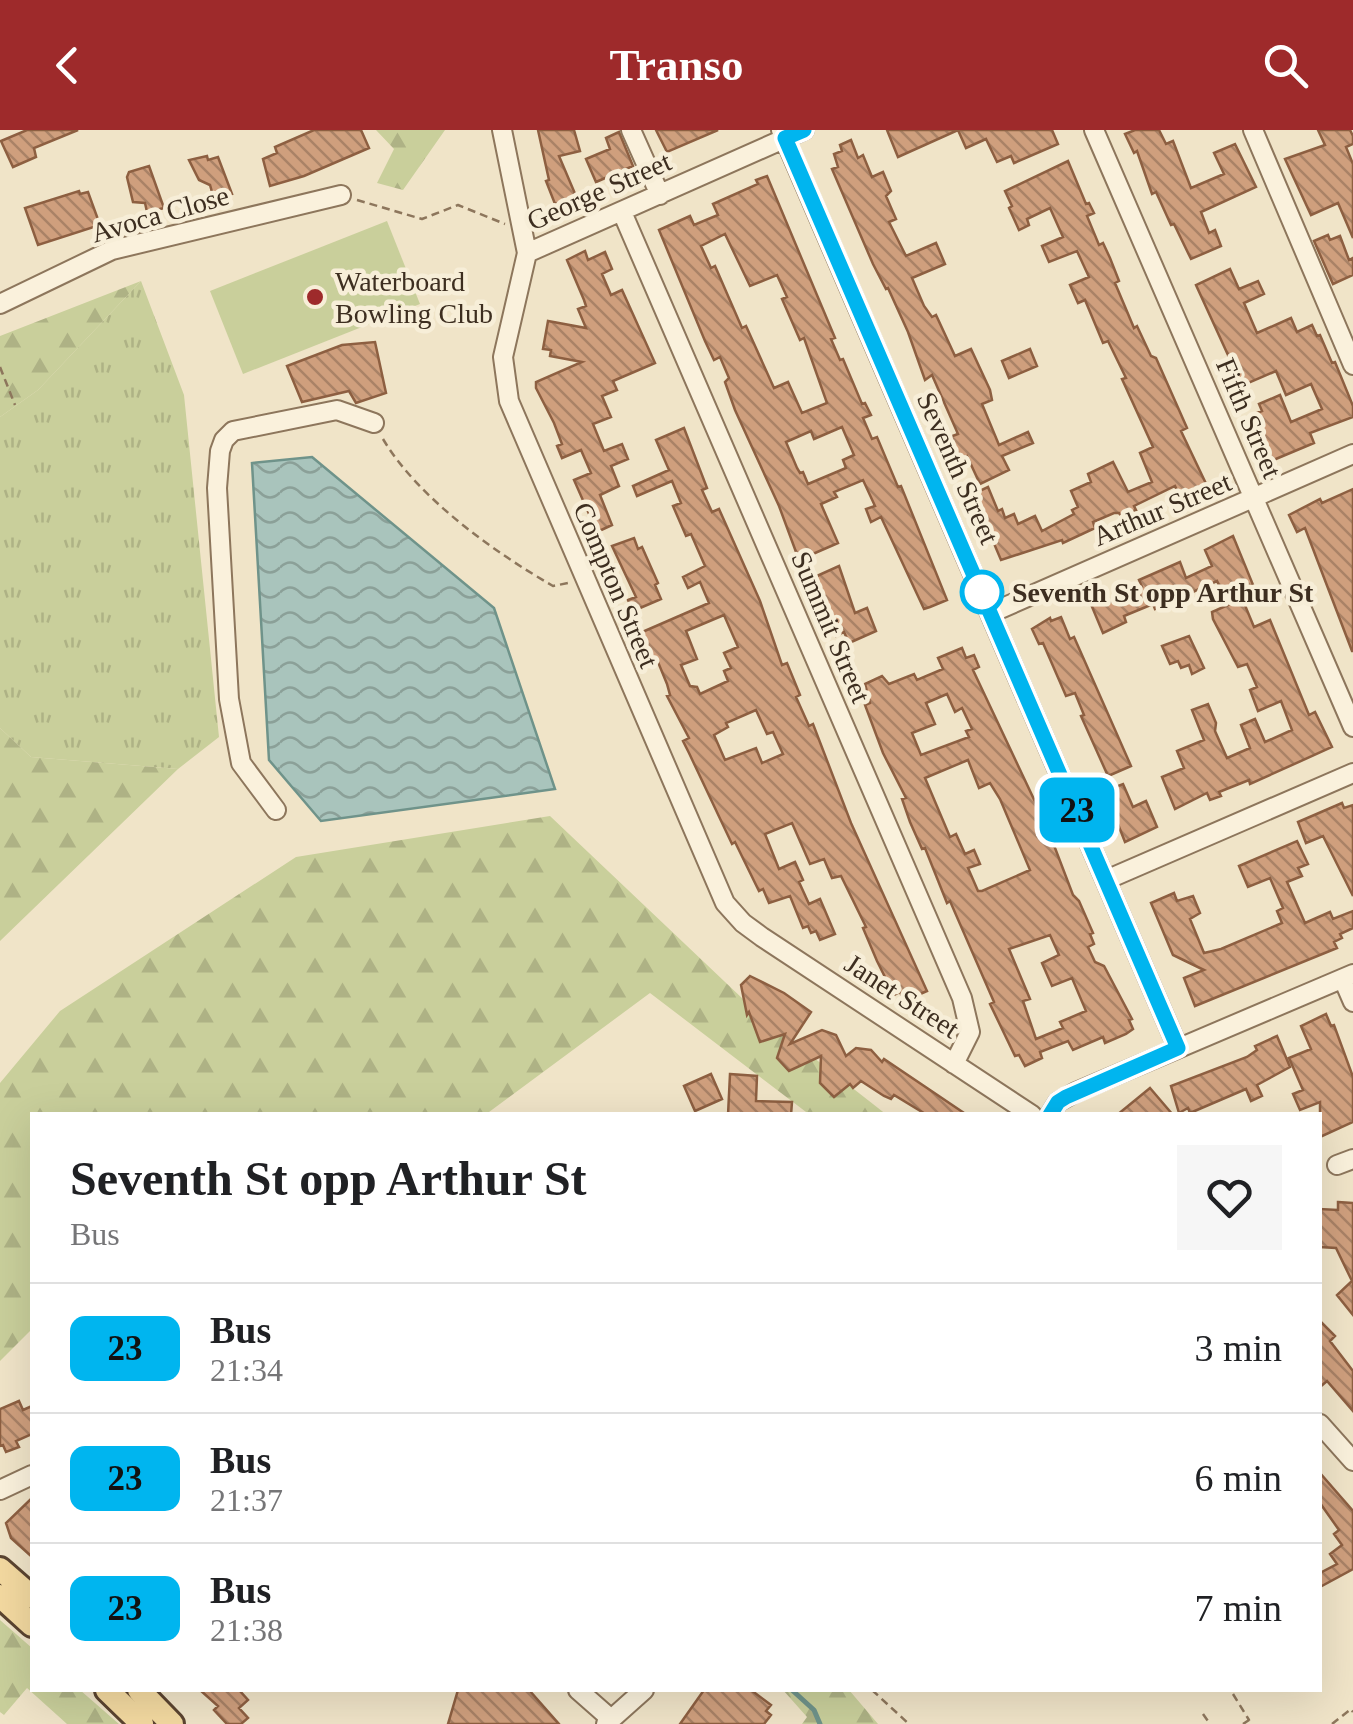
<!DOCTYPE html>
<style>
:root{--surface:#fff;--page:#f6f6f6;--text:#202124;--muted:#757577;--line:#e0e0e0;--accent:#9e2a2b}
body{margin:0;font-family:"Times New Roman",serif;background:var(--page);color:var(--text);height:100vh;display:flex;flex-direction:column;font-size:38px;white-space:nowrap}
*{box-sizing:border-box;margin:0}
p{font-size:32px;color:var(--muted)}
.icon{flex:none;width:55px;height:55px;fill:none;stroke:currentColor;stroke-width:2;stroke-linecap:round;stroke-linejoin:round}
.map{position:relative;flex:1;overflow:hidden}
.sheet{position:absolute;left:30px;top:982px;width:1292px;height:580px;display:flex;flex-direction:column;background:var(--surface);border-radius:0px;box-shadow:0 10px 40px #0002}
.sheet>*{flex:none}
.badge{padding:0 20px;border-radius:15px;font-size:35px;line-height:65px}
.map>.badge{position:absolute;translate:-50% -50%;box-shadow:0 0 0 5px #fff}
.round{display:grid;place-items:center;flex:none;width:105px;height:105px;border-radius:0px;background:var(--page)}
.headline{display:flex;align-items:center;justify-content:space-between;height:170px;padding:0 40px}
h1{font-size:48px;font-weight:700;line-height:75px}
ul{padding:0;list-style:none}
li{display:flex;align-items:center;gap:30px;height:130px;padding:0 40px;border-top:2px solid var(--line)}
li div{flex:1}
li b{display:block;font-size:38px}
li em{font-style:normal}
li .badge{min-width:110px;font-weight:700;text-align:center}
header{display:flex;justify-content:space-between;align-items:center;height:130px;padding:0 40px;background:var(--accent);color:#fff;font-size:45px;font-weight:700}
.map>svg:first-child{display:block}
.grass{fill:url(#grass-tufts)}
.forest{fill:url(#forest-firs)}
.garden{fill:#c9cf9b}
.water{fill:url(#water-waves);stroke:#6f938a;stroke-width:2.5}
.lines{fill:none;stroke-linecap:round;stroke-linejoin:round}
.stream{stroke:#6f938a;stroke-width:5}
.building{fill:url(#building-back-hatch);stroke:#8d5f41;stroke-width:2.5;fill-rule:evenodd}
.minor-casing{stroke:#8d765c;stroke-width:22}
.major-casing{stroke:#5b4430;stroke-width:28}
.path{stroke:#8d765c;stroke-width:2.5;stroke-dasharray:8 5;stroke-linecap:butt}
.minor{stroke:#faf1dc;stroke-width:18}
.major{stroke:#f3d9a0;stroke-width:22}
.line-casing{stroke:#fff;stroke-width:22}
.line{stroke:#00b5ef;stroke-width:15}
.poi-dot{fill:#9e2a2b;stroke:#f7eed8;stroke-width:4}
.stop-dot{fill:#fff;stroke:#00b5ef;stroke-width:5}
.labels{text-anchor:middle;dominant-baseline:central;stroke-width:9;stroke-linejoin:round;paint-order:stroke}
.street-label{font-size:28px;fill:#3d2e20;stroke:#f7eed8}
.poi-label{font-size:28px;fill:#3d2e20;stroke:#f7eed8;text-anchor:start}
.stop-label{font-size:28px;font-weight:bold;fill:#3d2e20;stroke:#f7eed8;text-anchor:start}
</style>
<header><svg class="icon" aria-label="back" viewBox="0 0 24 24"><path d="M15 5l-7 7 7 7"/></svg>Transo<svg class="icon" aria-label="search" viewBox="0 0 24 24"><circle cx="10" cy="10" r="6"/><path d="M15 15l6 6"/></svg></header>
<div class="map">
<svg width="1353" height="1594" viewBox="0 0 1353 1594">
<defs>
<pattern id="grass-tufts" width="24" height="20" patternUnits="userSpaceOnUse" patternTransform="scale(2.5)"><rect width="24" height="20" fill="#c9cf9b"/><path d="M3 7l-1-3M5 7V3M7 7l1-3M15 17l-1-3M17 17v-4M19 17l1-3" fill="none" stroke="#aeb285"/></pattern>
<pattern id="forest-firs" width="22" height="20" patternUnits="userSpaceOnUse" patternTransform="scale(2.5)"><rect width="22" height="20" fill="#c9cf9b"/><path d="M5 1l3.5 6h-7zM16 11l3.5 6h-7z" fill="#aeb285"/></pattern>
<pattern id="water-waves" width="16" height="10" patternUnits="userSpaceOnUse" patternTransform="scale(2.5)"><rect width="16" height="10" fill="#a9c4bc"/><path d="M0 5q4-4 8 0t8 0" fill="none" stroke="#8ba098"/></pattern>
<pattern id="building-back-hatch" width="6" height="6" patternUnits="userSpaceOnUse" patternTransform="scale(2.5)"><rect width="6" height="6" fill="#cf9f7d"/><path d="M-1 5l2 2M0 0l6 6M5-1l2 2" fill="none" stroke="#a98266"/></pattern>
</defs>
<rect width="100%" height="100%" fill="#f0e4c8"/>
<!-- grass -->
<path class="grass" d="M141,151L184,265L219,607L178,639L31,627L0,598V287L38,260Z"/>
<!-- forest -->
<path class="forest" d="M376,0H445L403,60L377,53L394,19Z
M141,151L38,260L0,287V206Z
M0,598L31,627L178,639L0,811Z
M550,686L763,888L887,985H810L650,863L485,985H32V1199L0,1231V953L60,881L296,727Z
M0,1490L32,1518V1560H80L119,1594H67L27,1558L4,1585L0,1582Z
M783,1560H849L878,1594H802L807,1587Z"/>
<!-- garden -->
<path class="garden" d="M387,91L420,174L243,244L210,161Z"/>
<!-- water -->
<path class="water" d="M312,327L494,478L555,659L321,691L269,630L252,333Z"/>
<g class="lines">
<!-- stream -->
<path class="stream" d="M792,1560L814,1580L820,1594"/>
</g>
<!-- building -->
<path class="building" d="M27,0H78L34,18L36,27L13,37L1,11Z
M314,0H361L369,18L304,46L270,56L263,29L277,23L275,17Z
M538,0H574L580,21L559,26L576,66L555,74L546,51L549,50Z
M656,0H718L667,22Z
M887,0H1052L1058,14L1014,33L1011,26L997,32L986,9L966,18L958,0L898,27Z
M1135,0H1159L1166,14L1173,11L1191,58L1224,44L1214,23L1235,14L1256,57L1201,82L1209,103L1215,100L1221,116L1191,129L1174,94L1171,95L1156,62L1152,64L1137,21L1134,23L1125,4Z
M1318,0H1350L1353,6V14L1346,17L1353,34V108L1338,73L1311,85L1285,29L1325,15Z
M619,2L633,36L596,52L586,29L610,19L606,8Z
M851,10L858,28L863,25L872,47L883,42L891,61L886,66L896,89L889,92L906,126L936,113L945,134L912,148L924,176L932,187L936,185L955,226L971,219L990,260L992,270L982,274L999,315L1028,302L1033,313L1002,326L1009,340L980,354L967,326L961,329L956,318L952,320L947,308L958,304L932,245L925,250L908,202L888,158L886,159L873,134L832,39L838,37L834,24L842,21L840,15Z
M207,26L208,30L218,27L232,64L214,69L210,55L199,50L189,30Z
M1068,31L1086,74L1089,73L1094,83L1087,86L1099,115L1103,113L1110,128L1119,151L1115,153L1134,198L1137,196L1151,226L1156,228L1187,298L1181,301L1209,360L1197,366L1194,361L1180,367L1175,356L1134,376L1136,380L1121,386L1119,383H1114L1093,392L1095,398L1063,413L1062,410L1001,430L973,364L988,357L998,381L1002,379L1005,388L1014,384L1018,394L1035,386L1042,401L1074,384L1072,380L1078,377L1071,361L1091,352L1088,344L1113,332L1128,362L1152,352L1140,323L1153,317L1122,249L1126,248L1108,211L1103,213L1085,170L1078,173L1070,155L1089,147L1077,121L1049,132L1042,116L1063,107L1050,78L1027,89L1029,95L1019,100L1009,78L1012,76L1005,61Z
M149,36L164,78L147,82L145,73L133,72L127,47L129,42Z
M767,46L835,208L831,209L840,230L843,229L862,274L865,273L871,285L863,288L872,309L877,307L898,357L901,356L947,470L930,477L924,479L881,387L871,392L866,379L875,376L863,350L834,362L837,367L821,374L838,413L799,430L779,376L735,280L725,252L729,248L720,227L714,230L705,211L659,100L690,86L694,95L718,85L713,74L758,54L756,50ZM725,104L750,156L777,145L787,167L782,169L800,210L804,208L827,273L802,283L788,252L774,258L746,196L742,198L715,136L711,138L701,116ZM842,297L854,325L843,330L846,338L808,354L803,342L800,343L797,338L786,312L811,301L814,309Z
M79,61L80,64L88,62L100,95L38,115L25,78Z
M1328,105L1330,110L1340,106L1349,130L1353,128V145L1333,154L1314,111Z
M585,121L588,130L605,122L612,139L602,144L611,165L622,160L655,233L613,251L617,260L602,266L611,287L593,294L604,321L622,314L628,329L611,336L619,356L600,365L612,395L597,402L574,350L591,343L581,320L562,328L557,316L562,314L554,293L536,258V252L582,232L550,226L551,220L543,219L548,191L586,198L578,179L586,176L584,170L567,130Z
M1230,139L1239,159L1258,151L1264,164L1244,173L1257,203L1291,188L1297,202L1312,195L1317,206L1320,205L1332,233L1335,232L1353,276V287L1310,303L1314,313L1271,331L1252,285L1262,281L1259,274L1280,265L1291,292L1322,279L1311,254L1286,265L1276,241L1246,254L1243,248L1239,249L1196,155Z
M375,212L386,263L356,273L349,261L302,272L287,236L342,215Z
M1030,219L1037,236L1009,248L1002,231Z
M684,298L707,358L702,360L712,382L719,379L760,471L782,535L787,533L800,565L796,567L809,596L813,594L851,693L927,861L904,871L900,862L894,865L877,831L863,798L866,797L841,746L832,748L824,729L810,734L792,693L765,704L779,739L795,732L803,750L799,752L809,774L820,769L835,804L820,810L816,801L811,803L808,796L803,798L790,766L769,773L763,759L759,761L735,712L732,714L689,623L683,611L689,608L667,566L670,565L667,554L658,532L653,534L640,503L709,473L700,452L688,458L683,447L705,436L691,404L686,406L673,376L681,373L672,351L637,366L633,356L669,340L656,310ZM724,485L738,517L724,523L731,538L724,541L728,551L700,564L697,557L690,556L681,535L697,529L686,501ZM756,580L767,604L773,602L783,624L762,633L756,618L725,630L714,605L728,597L726,593Z
M1353,359V521H1352L1305,398L1297,402L1289,385L1320,369L1322,373Z
M1233,406L1258,467L1244,473L1254,497L1270,490L1309,585L1315,582L1332,617L1250,654L1249,650L1219,662L1221,666L1210,670L1207,663L1175,679L1162,647L1184,638L1177,621L1204,610L1192,580L1208,574L1216,593L1215,601L1227,628L1250,618L1241,595L1255,589L1265,612L1292,600L1281,571L1258,581L1250,560L1257,557L1247,534L1238,537L1213,489L1212,482L1228,475L1217,451L1155,479L1153,474L1124,486L1126,492L1103,503L1090,472L1102,467L1107,474L1142,457L1139,450L1180,432L1186,448L1212,436L1205,420Z
M634,408L638,419L642,417L658,453L655,455L661,469L633,481L628,470L636,467L612,416Z
M839,436L855,483L867,478L876,501L849,513L844,502L836,506L829,491L826,492L808,450Z
M1061,487L1070,509L1074,507L1131,636L1108,646L1081,586L1084,585L1075,563L1066,566L1043,513L1039,514L1032,499L1050,488L1051,491Z
M1189,506L1204,538L1192,544L1189,535L1181,538L1178,531L1170,534L1162,516Z
M962,518L966,528L974,525L979,537L973,540L1047,697L1073,765L1079,771L1093,803L1090,804L1094,814L1088,817L1095,832L1104,836L1132,889L1129,890L1133,899L1126,904L1105,913L1103,907L1073,920L1068,911L1040,922L1042,928L1025,936L1019,925L1015,926L990,874L994,872L950,771L947,773L925,718L922,719L910,692L902,669L906,668L883,623L865,575L870,573L865,554L882,546L889,554L914,544L917,550L943,539L938,528ZM947,564L955,582L962,578L972,599L966,601L969,607L921,625L912,603L935,594L926,573ZM968,630L979,658L990,653L1000,669L1030,740L982,761H978L968,738L980,734L974,720L965,724L956,704L950,707L925,648ZM1050,805L1059,825L1042,833L1052,856L1072,848L1086,881L1060,892L1063,898L1036,909L1023,871L1030,869L1009,819Z
M1123,654L1133,677L1146,671L1157,697L1125,712L1105,661Z
M1342,673L1344,678L1353,675V766L1323,706L1306,713L1298,692Z
M1297,711L1308,734L1298,738L1302,746L1287,752L1305,793L1330,782L1333,789L1353,781V798L1340,804L1342,808L1334,812L1337,818L1195,876L1184,848L1204,840L1173,825L1151,773L1174,763L1177,771L1193,766L1200,783L1190,789L1204,823L1221,819L1282,793L1277,781L1283,778L1270,748L1248,757L1239,736Z
M750,846L784,863L811,882L790,914L822,900L836,905L846,926L856,918L871,920L882,932L884,929L967,985H927L894,965L891,969L884,966L861,951L853,958L850,954L834,967L820,953L821,926L789,941L777,928L785,904L760,912L749,882L747,885L741,855Z
M1326,884L1331,896L1334,895L1353,947V992L1320,1007V972L1300,980L1293,964L1303,960L1289,928L1311,919L1301,896Z
M1277,906L1290,937L1257,955L1262,966L1251,971L1246,959L1190,983L1188,978L1179,983L1171,956L1247,927L1257,920L1255,916Z
M711,944L722,969L695,981L684,956Z
M730,944L757,946L756,971L792,972L791,985H728Z
M1150,958L1173,985H1117Z
M1338,1072L1353,1073V1185L1337,1165L1352,1151L1336,1118L1320,1117V1079L1338,1080Z
M1320,1191L1335,1206L1330,1211L1353,1241V1281L1327,1251L1320,1257Z
M19,1271L23,1280L32,1276V1304L16,1311L19,1317L6,1322L3,1315L0,1316V1279Z
M1320,1343L1353,1381V1439L1320,1457V1443L1337,1434L1330,1424L1342,1415L1334,1404L1339,1400L1320,1373Z
M32,1368V1427L11,1408L6,1393Z
M200,1560H239L248,1570L239,1578L248,1588L241,1594H227L214,1580L218,1576Z
M458,1560H529L559,1594H448Z
M704,1560H751L771,1575L766,1581L771,1585L764,1594H680Z"/>
<g class="lines">
<!-- minor casing -->
<g class="minor-casing">
<path id="minor" d="M502,0L527,123L503,227L509,271L725,773L743,793L762,807L1032,985
M631,0L660,65
M781,0L1178,918
M1094,0L1353,597
M1253,0L1353,235
M622,82L962,868L970,902L954,934
M527,123L804,0
M0,174L112,120L341,65
M991,483L1353,324
M276,680L241,633L229,569L217,358L220,321L224,310L233,301L337,280L374,293
M1106,750L1353,643
M1343,849L1353,872
M1050,985L1058,972L1076,962L1353,844
M1337,1035L1353,1029
M1320,1294L1353,1331
M0,1360L32,1345
M578,1560L611,1589
M606,1594L644,1560"/>
</g>
<!-- major casing -->
<g class="major-casing">
<path id="major" d="M0,1439L32,1467
M0,1466L32,1495
M107,1560L142,1594
M139,1560L172,1594"/>
</g>
<!-- path -->
<path class="path" d="M357,70L422,89L458,75L505,94
M0,237L15,275
M383,309C418,368 494,422 553,456L568,453
M872,1560L909,1594
M1233,1564L1249,1590
M1203,1584L1210,1594
M1243,1594L1249,1590L1251,1594
M1332,1594L1351,1579L1353,1582"/>
<!-- minor -->
<use href="#minor" class="minor"/>
<!-- major -->
<use href="#major" class="major"/>
</g>
<g class="lines">
<!-- line casing -->
<g class="line-casing">
<path id="line" d="M804,0L785,8L1178,918L1066,967L1058,972L1050,985"/>
</g>
<!-- line -->
<use href="#line" class="line"/>
</g>
<!-- markers -->
<circle class="poi-dot" cx="315" cy="167" r="10"/>
<circle class="stop-dot" cx="982" cy="462" r="20"/>
<g class="labels">
<!-- street labels -->
<g class="street-label">
<text transform="translate(599 61) rotate(-24)">George Street</text>
<text transform="translate(160 84) rotate(-16)">Avoca Close</text>
<text transform="translate(1249 288) rotate(67)">Fifth Street</text>
<text transform="translate(958 338) rotate(66)">Seventh Street</text>
<text transform="translate(1162 379) rotate(-23)">Arthur Street</text>
<text transform="translate(616 455) rotate(67)">Compton Street</text>
<text transform="translate(831 497) rotate(67)">Summit Street</text>
<text transform="translate(902 866) rotate(33)">Janet Street</text>
</g>
<!-- poi labels -->
<g class="poi-label">
<text x="335" y="151">Waterboard<tspan x="335" dy="32">Bowling Club</tspan></text>
</g>
<!-- stop labels -->
<g class="stop-label">
<text x="1012" y="462">Seventh St opp Arthur St</text>
</g>
</g>
</svg>
<b class="badge" style="left:1077px;top:680px;background:#00b5ef;color:#111">23</b>
<section class="sheet">
<div class="headline"><div><h1>Seventh St opp Arthur St</h1><p>Bus</p></div><a class="round"><svg class="icon" aria-label="heart" viewBox="0 0 24 24"><path d="M12 20l-8-8c-3-5 5-10 8-4 3-6 11-1 8 4z"/></svg></a></div>
<ul>
<li><span class="badge" style="background:#00b5ef;color:#111">23</span><div><b>Bus</b><p>21:34</p></div><em>3 min</em></li>
<li><span class="badge" style="background:#00b5ef;color:#111">23</span><div><b>Bus</b><p>21:37</p></div><em>6 min</em></li>
<li><span class="badge" style="background:#00b5ef;color:#111">23</span><div><b>Bus</b><p>21:38</p></div><em>7 min</em></li>
</ul>
</section>
</div>
